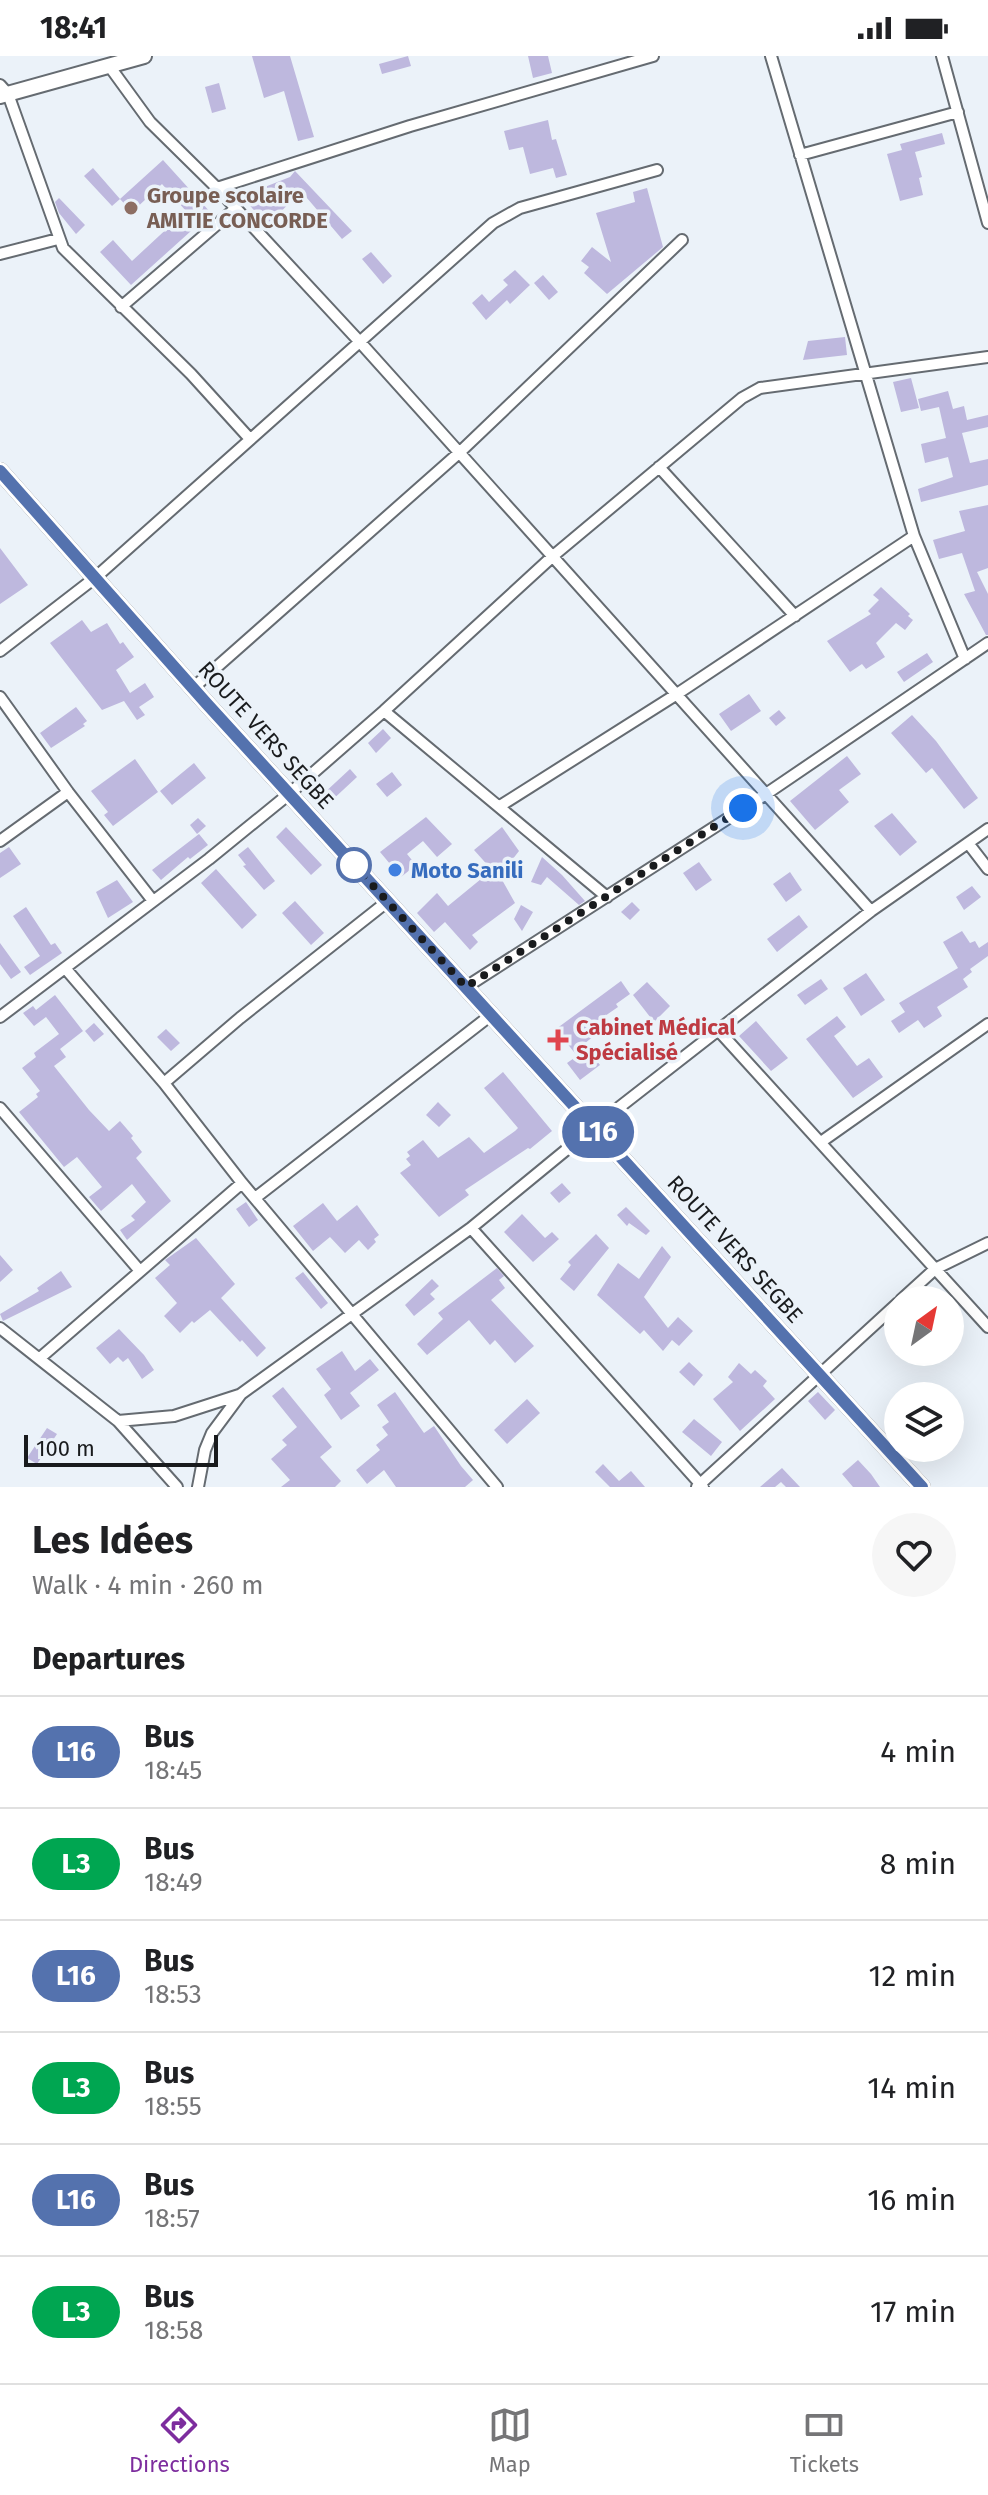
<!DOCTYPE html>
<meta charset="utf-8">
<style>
:root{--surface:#fff;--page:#f6f6f6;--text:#202124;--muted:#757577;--line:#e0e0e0;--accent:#7d2d9e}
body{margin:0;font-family:"Fira Sans",sans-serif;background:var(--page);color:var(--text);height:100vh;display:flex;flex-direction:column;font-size:30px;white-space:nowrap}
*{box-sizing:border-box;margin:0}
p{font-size:26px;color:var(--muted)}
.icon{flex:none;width:44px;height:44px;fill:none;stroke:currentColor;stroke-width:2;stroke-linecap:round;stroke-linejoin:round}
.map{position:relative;height:1431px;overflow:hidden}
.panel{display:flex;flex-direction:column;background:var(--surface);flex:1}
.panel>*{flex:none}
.badge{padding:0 16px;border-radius:26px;font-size:28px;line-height:52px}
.needle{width:52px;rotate:33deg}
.fabs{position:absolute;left:884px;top:1230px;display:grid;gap:16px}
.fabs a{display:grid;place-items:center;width:80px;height:80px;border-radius:50%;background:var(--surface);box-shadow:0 8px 32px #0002;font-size:40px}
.scale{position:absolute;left:24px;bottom:20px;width:194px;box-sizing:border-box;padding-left:8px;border:4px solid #191b1d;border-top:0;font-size:22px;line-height:28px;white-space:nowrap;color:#191b1d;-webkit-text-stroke:6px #ebf2f9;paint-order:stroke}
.you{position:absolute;width:40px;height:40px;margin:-20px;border:6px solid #fff;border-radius:50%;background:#1a73e8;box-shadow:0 0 0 12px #1a73e833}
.map>.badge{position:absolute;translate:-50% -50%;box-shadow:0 0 0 4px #fff}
h2{padding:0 32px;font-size:30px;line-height:72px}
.round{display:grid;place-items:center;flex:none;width:84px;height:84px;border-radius:42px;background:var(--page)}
.overview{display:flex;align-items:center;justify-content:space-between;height:136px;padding:0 32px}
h1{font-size:38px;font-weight:700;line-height:60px}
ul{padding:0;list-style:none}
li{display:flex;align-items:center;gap:24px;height:112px;padding:0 32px;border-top:2px solid var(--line)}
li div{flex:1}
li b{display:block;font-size:30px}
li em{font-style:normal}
li .badge{min-width:88px;font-weight:700;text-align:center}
.status{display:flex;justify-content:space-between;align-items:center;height:56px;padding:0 40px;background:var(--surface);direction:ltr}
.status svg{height:22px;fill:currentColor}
.dock{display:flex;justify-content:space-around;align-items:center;height:112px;border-top:2px solid var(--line);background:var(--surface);font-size:22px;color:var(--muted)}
.dock a{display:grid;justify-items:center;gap:4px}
.dock .current{color:var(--accent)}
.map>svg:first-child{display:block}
.building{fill:#beb8de}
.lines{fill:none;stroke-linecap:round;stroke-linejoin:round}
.street-casing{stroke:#656b71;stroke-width:14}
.secondary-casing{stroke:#656b71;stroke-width:18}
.street{stroke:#fff;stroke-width:10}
.secondary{stroke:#fff;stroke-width:14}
.line-casing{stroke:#fff;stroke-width:18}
.line{stroke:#5472ae;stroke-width:12}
.walk{stroke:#191b1d;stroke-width:8;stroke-dasharray:0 14.4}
.education-dot{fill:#8d6e63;stroke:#ebf2f9;stroke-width:3}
.stop-dot{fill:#fff;stroke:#5472ae;stroke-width:4}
.shop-dot{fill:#3f7fe0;stroke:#ebf2f9;stroke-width:3}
.health-dot{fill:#e0444e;stroke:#ebf2f9;stroke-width:3}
.labels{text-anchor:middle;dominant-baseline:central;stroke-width:7;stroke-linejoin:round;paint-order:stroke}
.education-label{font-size:22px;font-weight:bold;fill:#785e54;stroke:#ebf2f9;text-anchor:start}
.street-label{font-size:22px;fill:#191b1d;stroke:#ebf2f9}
.shop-label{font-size:22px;font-weight:bold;fill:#366cbe;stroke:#ebf2f9;text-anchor:start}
.health-label{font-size:22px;font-weight:bold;fill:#be3a42;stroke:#ebf2f9;text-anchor:start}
</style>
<div class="status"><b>18:41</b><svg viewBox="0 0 49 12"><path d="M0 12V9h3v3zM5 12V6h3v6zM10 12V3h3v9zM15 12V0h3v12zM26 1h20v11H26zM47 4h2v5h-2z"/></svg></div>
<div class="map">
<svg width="988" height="1431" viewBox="0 0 988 1431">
<rect width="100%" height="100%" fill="#ebf2f9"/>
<!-- building -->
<path class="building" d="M252,0H290L314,81L298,85L284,35L264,42Z
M408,0L411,10L382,18L379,8Z
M528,0H548L552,17L533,22Z
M219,27L226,53L212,57L205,31Z
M548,64L552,84L556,83L567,119L556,122L553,112L530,118L523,91L509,94L504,75Z
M942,77L945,88L915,96L922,121L919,122L923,139L900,145L887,98L902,94L900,88Z
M163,104L211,157L131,229L100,196L113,184L132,205L186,155L162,128L132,156L120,143Z
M93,112L120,143L112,150L84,120Z
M295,115L352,175L342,183L301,135L267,170L242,140L290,121Z
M647,132L663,191L607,238L584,217L589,211L581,205L592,191L611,206L596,157L635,146L633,136Z
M59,142L85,169L76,178L59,157L55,146Z
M371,196L392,220L383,228L362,203Z
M515,214L530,229L510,248L507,244L486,264L472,247L482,238L489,246L508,229L503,224Z
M543,219L558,236L549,244L534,227Z
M845,281L847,299L803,304L808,285Z
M911,322L919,352L901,356L893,326Z
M948,335L953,353L964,350L967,364L988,359V371L962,377L970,407L988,403V429L921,446L918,433L953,421L948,401L925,407L921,388L946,382L939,351L921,355L918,343Z
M988,449V512L977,516L988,538V579H986L964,538L975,535L962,497L939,503L933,484L965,475L959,455Z
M0,492L28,529L0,548Z
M881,531L910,558L908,560L913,564L905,574L896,567L876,587L885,601L866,613L862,608L850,616L827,585L871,558L868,555L879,544L873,539Z
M82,564L91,576L107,567L120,588L123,586L134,601L116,614L130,637L145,627L154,641L139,651L145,659L137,664L124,645L102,654L50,587Z
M927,597L933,606L904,626L897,616Z
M749,638L761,655L731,675L719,658Z
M76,651L87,665L83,668L85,670L51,692L40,677Z
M779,654L786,662L776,670L769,662Z
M912,659L936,685L978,742L964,753L932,712L926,717L891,677Z
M383,673L391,682L376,697L368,687Z
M847,700L861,718L839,734L849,746L815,774L790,745Z
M135,703L158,736L113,770L104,759L108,756L91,735Z
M194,707L206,722L172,749L160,735Z
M350,713L357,721L329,747L322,739Z
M392,716L402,729L387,741L376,728Z
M892,757L917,786L900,800L874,770Z
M426,761L452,788L437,801L423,785L407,798L416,809L401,821L380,796Z
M198,762L206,770L197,778L190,769Z
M286,771L322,809L311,819L276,781Z
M502,771L519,795L502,817L497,815L515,847L472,879L478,886L470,894L445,866L434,876L417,857L437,837L448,850L492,814L474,794Z
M199,778L208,789L190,803L188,801L161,824L152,814Z
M9,791L21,808L0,822V797Z
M248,791L275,825L264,834L243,810L246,809L238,799Z
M542,801L562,819L585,845L579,849L547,821L541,829L531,826Z
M699,806L712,824L696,835L683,817Z
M216,813L257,859L242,873L201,827Z
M790,816L802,834L786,846L773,828Z
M117,824L133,846L108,862L96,836Z
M972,830L981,841L964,854L956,841Z
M295,845L324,877L311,889L282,857Z
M632,846L640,854L630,864L621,856Z
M521,849L533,856L522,875L514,863Z
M26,851L51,889L55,887L62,897L30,919L24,911L40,900L13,860Z
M799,859L808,871L777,896L767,883Z
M962,875L970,887L975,885L979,892L988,886V900L970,913L972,916L963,923L968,931L937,951L942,960L924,972L918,964L899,977L891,965L905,956L899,947L958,912L943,886Z
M0,887L21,916L11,923L0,908Z
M866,917L885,944L861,960L843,932Z
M821,923L828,933L805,949L797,939Z
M621,925L630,938L616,948L618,951L589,971L595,979L584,988L600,1009L580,1024L567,1007L577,1000L556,973Z
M647,926L670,950L654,966L633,939Z
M55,939L83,975L60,993L66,1001L54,1010L89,1054L109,1075L120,1065L133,1080L131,1082L142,1096L136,1102L171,1145L127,1184L120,1174L135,1164L131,1160L146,1146L132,1128L101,1155L89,1141L102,1131L77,1101L64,1111L19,1056L38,1041L36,1038L40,1035L22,1012L36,1001L34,997L59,978L46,961L34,970L23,957L33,950L36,954Z
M837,960L846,971L834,980L857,1010L869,1002L883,1021L853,1042L806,983Z
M756,965L788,1002L771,1015L739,980Z
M94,967L104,978L94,986L85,975Z
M166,973L180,987L171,995L157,981Z
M503,1016L552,1075L530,1093L528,1092L465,1134L469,1139L439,1161L400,1117L411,1109L406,1103L410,1100L407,1096L423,1084L438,1102L469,1081L484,1097L515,1075L518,1072L484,1032Z
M438,1046L451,1059L439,1071L426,1059Z
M562,1127L571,1137L559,1147L550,1137Z
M246,1146L258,1164L249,1171L236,1153Z
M323,1147L337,1165L357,1149L379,1179L374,1183L376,1186L368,1194L359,1184L345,1197L330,1181L313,1195L293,1170Z
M626,1151L650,1175L646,1179L629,1167L627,1170L617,1159Z
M522,1158L545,1182L552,1176L559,1183L533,1206L504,1176Z
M596,1178L609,1192L574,1235L560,1223L571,1209L568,1206Z
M196,1182L235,1228L221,1242L266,1292L257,1301L242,1284L240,1286L210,1254L194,1267L192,1265L180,1277L164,1260L177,1247L155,1222L170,1209L165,1204Z
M662,1190L671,1201L644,1241L668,1272L678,1261L693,1275L679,1290L672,1284L663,1295L644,1274L640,1278L597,1239L618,1207L639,1223Z
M0,1199L13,1214L0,1226Z
M497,1212L504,1220L499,1224L505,1232L491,1244L534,1290L515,1307L495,1284L490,1289L469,1264L427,1299L417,1288L443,1263L438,1257Z
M61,1215L72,1231L3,1265L0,1258L39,1235L37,1232Z
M303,1216L328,1247L321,1253L295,1222Z
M432,1223L439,1230L430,1238L435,1243L414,1260L405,1249Z
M119,1273L144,1299L154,1314L142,1323L128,1302L123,1306L118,1301L110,1308L96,1292Z
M342,1295L355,1315L370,1303L379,1314L350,1337L360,1350L341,1364L324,1339L331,1333L316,1313Z
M689,1306L703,1319L694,1330L679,1316Z
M739,1307L751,1318L755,1314L767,1325L763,1330L775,1343L740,1375L713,1343L733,1326L728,1321Z
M283,1331L332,1391L320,1401L341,1425L335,1431H281L290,1424L271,1403L287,1389L282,1384L297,1371L272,1340Z
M395,1336L424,1377L434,1370L461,1410L473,1424L465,1431H396L384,1414L367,1428L356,1414L380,1394L376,1389L388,1379L382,1371L389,1366L377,1349Z
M818,1336L835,1354L825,1364L808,1345Z
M527,1343L540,1357L507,1388L494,1374Z
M694,1363L722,1386L711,1400L682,1376Z
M47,1372L57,1378L37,1408L27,1402Z
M858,1404L871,1418L880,1431H853L842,1418Z
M603,1408L619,1425L631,1415L645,1431H610L595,1416Z
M782,1412L800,1431H786L781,1426L775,1431H760Z"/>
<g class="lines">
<!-- street casing -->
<g class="street-casing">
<path id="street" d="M771,0L914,480L965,603
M942,0L988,167
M110,11L150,66L217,132L359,285L871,855
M0,29L8,38L63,192L191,318L250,383
M800,99L958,56
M217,132L410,70L653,0
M0,198L58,183
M121,251L236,152
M659,411L795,560
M0,595L96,521L493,167L520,152L657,114
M193,632L460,396L682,184
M0,641L68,736L153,845
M384,655L607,841
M500,750L677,638L914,480
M0,785L68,736
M968,787L988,813
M65,912L164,1027L242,1127L497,1431
M466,931L766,738L988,587
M0,961L209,803L289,738L384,655L553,500L742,342L760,332L988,301
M718,974L988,1271
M164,1027L240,962L388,845
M0,1052L140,1215
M821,1086L988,968
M255,1142L491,959
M471,1172L703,1431
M901,1244L935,1213L988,1187
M0,1272L118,1365L177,1431
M40,1302L242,1127
M118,1365L174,1360L239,1339
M198,1431L205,1394L212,1377L241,1338L471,1172L594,1071L871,855L988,773
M697,1431L898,1247"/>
</g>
<!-- secondary casing -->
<g class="secondary-casing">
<path id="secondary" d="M0,40L144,0
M0,415L207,648L922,1431"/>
</g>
<!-- street -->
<use href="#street" class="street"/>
<!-- secondary -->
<use href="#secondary" class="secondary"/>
</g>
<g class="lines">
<!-- line casing -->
<g class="line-casing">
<path id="line" d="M0,415L207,648L922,1431"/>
</g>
<!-- line -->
<use href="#line" class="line"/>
<!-- walk -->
<path class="walk" d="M354,809L466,931L743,752"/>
</g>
<!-- markers -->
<circle class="education-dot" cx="131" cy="152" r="8"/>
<circle class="stop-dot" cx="354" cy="809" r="16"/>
<circle class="shop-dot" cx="395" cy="814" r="8"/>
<path class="health-dot" d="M554 972h8v8h8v8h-8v8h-8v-8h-8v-8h8z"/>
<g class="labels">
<!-- education labels -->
<g class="education-label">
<text x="147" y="139">Groupe scolaire<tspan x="147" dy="25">AMITIE CONCORDE</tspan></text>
</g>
<!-- street labels -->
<g class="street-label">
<text transform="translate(266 679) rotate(48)">ROUTE VERS SEGBE</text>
<text transform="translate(735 1193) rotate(48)">ROUTE VERS SEGBE</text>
</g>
<!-- shop labels -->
<g class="shop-label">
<text x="411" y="814">Moto Sanili</text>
</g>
<!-- health labels -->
<g class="health-label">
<text x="576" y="971">Cabinet Médical<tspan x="576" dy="25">Spécialisé</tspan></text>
</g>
</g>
</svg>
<div class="fabs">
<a><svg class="needle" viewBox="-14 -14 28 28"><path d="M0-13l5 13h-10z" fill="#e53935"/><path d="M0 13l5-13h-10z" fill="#757577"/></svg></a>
<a><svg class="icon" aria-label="layers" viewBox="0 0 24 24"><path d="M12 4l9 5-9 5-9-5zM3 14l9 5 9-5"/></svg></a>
</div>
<div class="scale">100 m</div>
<div class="you" style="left:743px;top:752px"></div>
<b class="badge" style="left:598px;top:1076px;background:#5472ae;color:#fff">L16</b>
</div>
<section class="panel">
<div class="overview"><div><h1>Les Idées</h1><p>Walk · 4 min · 260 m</p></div><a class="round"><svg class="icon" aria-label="heart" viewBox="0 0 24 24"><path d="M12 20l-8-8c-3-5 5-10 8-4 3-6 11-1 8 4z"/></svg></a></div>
<h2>Departures</h2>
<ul>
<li><span class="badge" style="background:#5472ae;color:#fff">L16</span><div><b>Bus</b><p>18:45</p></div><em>4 min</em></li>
<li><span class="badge" style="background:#00a651;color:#fff">L3</span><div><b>Bus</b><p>18:49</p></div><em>8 min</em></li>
<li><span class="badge" style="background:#5472ae;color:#fff">L16</span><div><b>Bus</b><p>18:53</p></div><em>12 min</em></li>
<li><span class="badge" style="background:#00a651;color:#fff">L3</span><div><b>Bus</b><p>18:55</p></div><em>14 min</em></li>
<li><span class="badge" style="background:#5472ae;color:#fff">L16</span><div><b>Bus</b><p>18:57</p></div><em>16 min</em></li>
<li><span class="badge" style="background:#00a651;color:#fff">L3</span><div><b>Bus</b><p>18:58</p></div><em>17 min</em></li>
</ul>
</section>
<nav class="dock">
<a class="current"><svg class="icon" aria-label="directions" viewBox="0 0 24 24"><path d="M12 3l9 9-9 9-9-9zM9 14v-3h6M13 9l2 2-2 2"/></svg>Directions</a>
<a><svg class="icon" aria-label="map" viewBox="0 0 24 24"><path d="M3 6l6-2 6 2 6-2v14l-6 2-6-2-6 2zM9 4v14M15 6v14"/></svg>Map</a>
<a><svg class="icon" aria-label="tickets" viewBox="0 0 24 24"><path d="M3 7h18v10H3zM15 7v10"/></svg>Tickets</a>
</nav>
